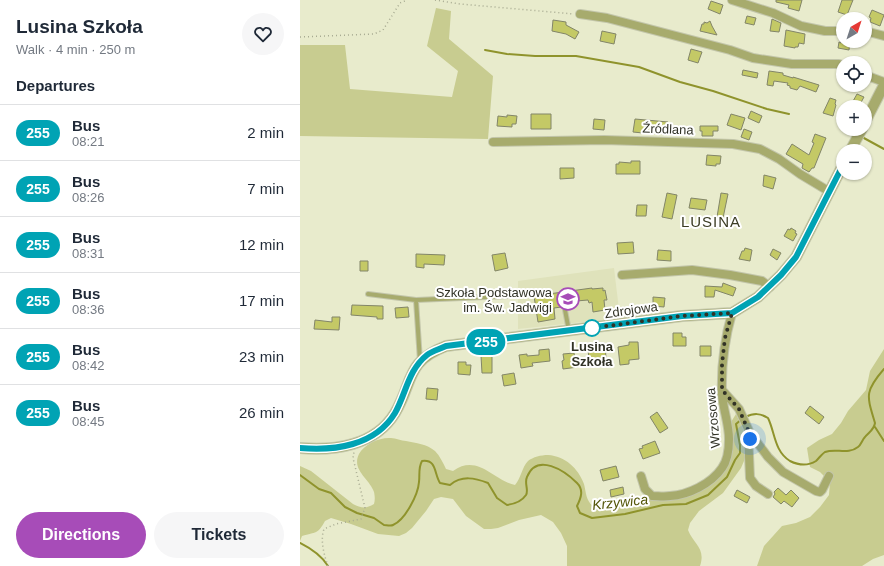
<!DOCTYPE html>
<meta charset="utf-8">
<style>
:root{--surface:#fff;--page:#f6f6f7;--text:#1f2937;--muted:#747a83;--line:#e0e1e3;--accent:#a74cb8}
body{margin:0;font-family:Arial,sans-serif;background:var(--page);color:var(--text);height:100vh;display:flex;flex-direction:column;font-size:15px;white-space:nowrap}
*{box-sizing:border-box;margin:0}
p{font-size:13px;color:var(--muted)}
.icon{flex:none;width:22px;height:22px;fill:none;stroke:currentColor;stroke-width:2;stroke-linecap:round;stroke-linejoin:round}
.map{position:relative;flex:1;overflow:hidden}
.side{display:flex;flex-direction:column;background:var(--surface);width:300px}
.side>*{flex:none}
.badge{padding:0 8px;border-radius:13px;font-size:14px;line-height:26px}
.needle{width:26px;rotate:39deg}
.fabs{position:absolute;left:536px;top:12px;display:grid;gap:8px}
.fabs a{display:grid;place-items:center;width:36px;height:36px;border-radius:50%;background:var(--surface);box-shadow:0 1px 3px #0004;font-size:20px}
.you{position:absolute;width:20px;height:20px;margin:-10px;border:3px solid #fff;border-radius:50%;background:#1a73e8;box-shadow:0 0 0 6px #1a73e833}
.map>.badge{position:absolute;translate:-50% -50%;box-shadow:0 0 0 2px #fff}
h2{padding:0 16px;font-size:15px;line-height:36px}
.round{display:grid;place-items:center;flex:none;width:42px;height:42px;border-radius:21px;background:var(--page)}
.headline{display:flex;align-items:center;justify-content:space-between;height:68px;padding:0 16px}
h1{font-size:19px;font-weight:700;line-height:30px}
.action{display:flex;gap:8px;margin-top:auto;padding:8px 16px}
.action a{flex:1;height:46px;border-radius:24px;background:var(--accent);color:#fff;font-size:16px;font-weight:700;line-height:46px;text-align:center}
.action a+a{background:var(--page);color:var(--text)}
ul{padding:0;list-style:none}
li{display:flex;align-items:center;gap:12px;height:56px;padding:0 16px;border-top:1px solid var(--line)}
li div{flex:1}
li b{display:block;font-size:15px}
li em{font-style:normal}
li .badge{min-width:44px;font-weight:700;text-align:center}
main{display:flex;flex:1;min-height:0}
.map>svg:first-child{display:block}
.built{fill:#dfe2bb}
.green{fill:#c8cc90}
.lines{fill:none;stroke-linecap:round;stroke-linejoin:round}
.stream{stroke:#8f932c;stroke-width:2}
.building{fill:#c4c966;stroke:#828568}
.service-casing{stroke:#c3c6ab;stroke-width:6}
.minor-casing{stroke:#c3c6ab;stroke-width:10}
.tertiary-casing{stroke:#c3c6ab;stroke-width:12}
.path{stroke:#a7aa91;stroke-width:1.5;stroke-dasharray:1 3;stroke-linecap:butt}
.service{stroke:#a7ab6d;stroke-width:4}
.minor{stroke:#a7ab6d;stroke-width:8}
.tertiary{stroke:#a7ab6d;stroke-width:10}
.line-casing{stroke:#fff;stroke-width:9}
.line{stroke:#00a3b4;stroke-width:6}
.walk{stroke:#313226;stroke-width:4;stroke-dasharray:0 7.2}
.stop-dot{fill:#fff;stroke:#00a3b4;stroke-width:2}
.labels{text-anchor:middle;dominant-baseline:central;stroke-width:4;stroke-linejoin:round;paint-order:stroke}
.street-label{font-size:13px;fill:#313226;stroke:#fff}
.poi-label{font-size:13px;fill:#313226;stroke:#fff;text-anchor:end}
.stop-label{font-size:13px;font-weight:bold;fill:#313226;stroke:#fff}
.water-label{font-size:14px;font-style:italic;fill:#535507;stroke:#fff}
.quarter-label{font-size:15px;letter-spacing:1px;fill:#3b3c23;stroke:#fff}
</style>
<main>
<section class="side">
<div class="headline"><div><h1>Lusina Szkoła</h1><p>Walk · 4 min · 250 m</p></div><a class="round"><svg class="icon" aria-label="heart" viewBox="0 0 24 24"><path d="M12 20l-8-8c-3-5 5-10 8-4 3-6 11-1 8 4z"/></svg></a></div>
<h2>Departures</h2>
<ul>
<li><span class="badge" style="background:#00a3b4;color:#fff">255</span><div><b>Bus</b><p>08:21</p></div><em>2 min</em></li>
<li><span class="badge" style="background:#00a3b4;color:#fff">255</span><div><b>Bus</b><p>08:26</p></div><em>7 min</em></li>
<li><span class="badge" style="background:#00a3b4;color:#fff">255</span><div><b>Bus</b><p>08:31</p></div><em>12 min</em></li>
<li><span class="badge" style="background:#00a3b4;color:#fff">255</span><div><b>Bus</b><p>08:36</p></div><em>17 min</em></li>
<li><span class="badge" style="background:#00a3b4;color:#fff">255</span><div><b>Bus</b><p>08:42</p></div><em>23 min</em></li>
<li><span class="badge" style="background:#00a3b4;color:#fff">255</span><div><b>Bus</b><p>08:45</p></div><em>26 min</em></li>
</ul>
<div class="action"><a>Directions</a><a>Tickets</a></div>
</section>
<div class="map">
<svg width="584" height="566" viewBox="0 0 584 566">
<rect width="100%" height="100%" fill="#e8ebcc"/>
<!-- built -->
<path class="built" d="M314,268L320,318L218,329V281Z"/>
<!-- green -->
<path class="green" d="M136,8L151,11L149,39L193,76L188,139L0,136V45H45L50,89L152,97L158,71L127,46Z
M584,349V555L573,559L562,566H457L464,546L482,526L496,523L510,517L520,507L529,495L530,482L520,472L510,467L507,448L519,440L532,434L541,423L548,411L566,390L570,371Z
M436,414L444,431L446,454L444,461L441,468L423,493L399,511L390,523L388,530C394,545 406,548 400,566H267V546L261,533L253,522L241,515L219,520L198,528L191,529H184L166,516L153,499L141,497L134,499L126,511L112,528L106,533L99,536L78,534L51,524L31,518L25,521C18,534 16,532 2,536L0,541V466L11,471L53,504C61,508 66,509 74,504C75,500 75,497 74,492C70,479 51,470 59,454C64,444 80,437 91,438C96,438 101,441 106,441C116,443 127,444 135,451C140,456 143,463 146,469L153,471C178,453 194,481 215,485C221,478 222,467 228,461C233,457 241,455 248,455C265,456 278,468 284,484C286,492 286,501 293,506C307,515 323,502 336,498C350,493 364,493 378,491C383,491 389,491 394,490C400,488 417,473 423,468L431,422Z"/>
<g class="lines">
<!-- stream -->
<path class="stream" d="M185,50L207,54L235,56H276L339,67L380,82L413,91L467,109L489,114
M562,137L584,149
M445,417C454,413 460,413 468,418C475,432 474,451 490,461C498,465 508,466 516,461C519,458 522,454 525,452C536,448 548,455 558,447C561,445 562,440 565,437C569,432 574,430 575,423C567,396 564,392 584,369
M575,427L584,441
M0,475L19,489L31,493L45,507L57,513L74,518L84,525C86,525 91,526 93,525C105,520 118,495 119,482C120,475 118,468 122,461C137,459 134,474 140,483L150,485C162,475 175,478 188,483L197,498L207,505C214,504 222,501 226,495C229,490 224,483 227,477C237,452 265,471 277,483C284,490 281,498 277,506L280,513L292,518L325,514L363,505L386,504L408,495L427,477L435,460L440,453V445L436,424L442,419
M0,543C12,549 21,555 28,566"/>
</g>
<!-- building -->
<path class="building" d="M476,0H502L499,11L488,8L489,5L476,2Z
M542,0H553L547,15L538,12Z
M411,1L423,5L420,14L408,9Z
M572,10L584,15L580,26L570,22L571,18L569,17Z
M447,16L456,18L454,25L445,23Z
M472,19L481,23L479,32L470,31Z
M253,20L266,22V25L279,32L275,39L266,34L252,31Z
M410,21L412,26L417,35L400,31L402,24H404V22L407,23Z
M486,30L505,34L504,44L499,43L498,47H495V48L484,46Z
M302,31L316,34L314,44L300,41Z
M541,41H550L549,50L538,48L539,42L541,43Z
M391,49L402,52L398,63L388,60Z
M443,70L458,73L457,78L442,75Z
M469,71L483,73V75L493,78V77L519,85L516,92L500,86L497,90L490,88V86L487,85L488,83L474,81L473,86L467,85Z
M557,94L564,97L559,106L552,103Z
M530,98L536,100L535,104L536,105L533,116L523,113Z
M451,111L462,116L459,123L448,118Z
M231,114H251V129H231Z
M431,114L445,118L441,130L427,125Z
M207,115L217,116L216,124H212V127L197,126L198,116L207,117Z
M294,119L305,120L304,130L293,129Z
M335,119L368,122V131L343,130V133L333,132Z
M400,126H418V131H413V136H402V131H400Z
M444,129L452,132L449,140L441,137Z
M515,134L526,138L514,168H512L509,172L502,168L503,164L486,154L492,144L509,155L514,143L512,142Z
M407,155L421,156L420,164H416V166L406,165Z
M331,161H340V174H316V164H319V162L331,163Z
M260,168H274V178L260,179Z
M464,175L476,178L473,189L463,186Z
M367,193L377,195L372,219L362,217Z
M421,193L428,194L423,218L417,217Z
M391,198L407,200L405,210L389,208Z
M337,205H347L346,216H336Z
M491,228L496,231L495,233L497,234L493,241L484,236L488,229L490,230Z
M333,242L334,253L318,254L317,243Z
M445,248L452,250L450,261L439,259L442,251H444Z
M473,249L481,253L477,260L470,255Z
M358,250L371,251V261L357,260Z
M205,253L208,268L195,271L192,255Z
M116,254L145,255L144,265L124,264V268L116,267Z
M60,261H68V271H60Z
M423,283L436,288L433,296L415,290L414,297H405V286L422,287Z
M292,288V289L303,288V291L305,290L307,300H304L305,310L293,312L292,302L289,303L288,300L276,301V305L254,308L255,319L238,322L234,296Z
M353,297L365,298L364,307L353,306Z
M52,305L83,306V319H77V317L51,315Z
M108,307L109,317L96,318L95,308Z
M32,317H40L39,330L14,329L15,320L32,322Z
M373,333H382V337H386V346H373Z
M329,342H338L339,359L329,360V364L320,365L318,347L329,345Z
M305,343L306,359L289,361L288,348L297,347V344Z
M400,346H411V356H400Z
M249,349L250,361L232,363L233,366L221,368L219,355L227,354V356L239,355V350Z
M274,353L275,359L277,358L278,367L263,369L262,361L264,360L263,354Z
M181,356H192V373H182Z
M158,362H166V365H171L170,375L158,374Z
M214,373L216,384L204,386L202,375Z
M127,388L138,389L137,400L126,399Z
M510,406L524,417L519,424L505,413Z
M357,412L368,428L360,433L350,417Z
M355,441L360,453L343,459L339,449L343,448L342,446Z
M316,466L319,477L303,481L300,470Z
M323,487L324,494L311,497L310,490Z
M478,488L486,495L491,490L499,498L492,507L484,501L481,504L473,497L475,494L474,492Z
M437,490L450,497L447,503L434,496Z"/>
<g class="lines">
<!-- service casing -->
<g class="service-casing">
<path id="service" d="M68,294L116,300L120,361
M116,300L209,296
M265,310L269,331"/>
</g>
<!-- minor casing -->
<g class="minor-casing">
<path id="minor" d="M432,0L473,13L501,26L525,31H543
M280,14L307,18L430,50L453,58L492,64H539L543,66
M565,31L584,36
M565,75L584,82
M193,142L304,140L433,144L460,149L479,159L500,174L530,192
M322,275L392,270L430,275L462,281L470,287
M422,390L439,409L450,433L468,457L483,472L516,491L520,492L522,490L529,476
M448,432L450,478L456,486L468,494
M341,476L345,489L352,496C358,496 364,497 370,496C388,495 411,484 422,468C428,460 429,449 429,439C429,424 423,409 422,394C421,365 424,341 432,313"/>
</g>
<!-- tertiary casing -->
<g class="tertiary-casing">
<path id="tertiary" d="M565,122L584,85
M550,151L562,129
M0,448C34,451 75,446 95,413C114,381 105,362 146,346L382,316L432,313L458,297L481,275L496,257L543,165"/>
</g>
<!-- path -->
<path class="path" d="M135,0L160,4L274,14
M0,37L74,34L83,30L100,3L107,0
M28,566C24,555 20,540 24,529L36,524L61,519L65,508L53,458L54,452"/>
<!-- service -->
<use href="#service" class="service"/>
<!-- minor -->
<use href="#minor" class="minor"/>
<!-- tertiary -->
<use href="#tertiary" class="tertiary"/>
</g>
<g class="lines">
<!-- line casing -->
<g class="line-casing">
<path id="line" d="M0,448C34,451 75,446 95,413C106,394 108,370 127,355C132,351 140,349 146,346L382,316L432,313L458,297L481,275L496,257L543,165"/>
</g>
<!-- line -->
<use href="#line" class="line"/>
<!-- walk -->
<path class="walk" d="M292,328L382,316L432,313L425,338L422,364V390L439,409L448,430L450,439"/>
</g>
<!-- icons -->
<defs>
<g id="school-ring" transform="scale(1.15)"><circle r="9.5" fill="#fff" stroke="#a74cb8" stroke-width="1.5"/><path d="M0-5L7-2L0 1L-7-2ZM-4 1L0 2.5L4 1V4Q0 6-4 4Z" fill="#a74cb8"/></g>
</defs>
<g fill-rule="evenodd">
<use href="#school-ring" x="268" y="299"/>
</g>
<!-- markers -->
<circle class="stop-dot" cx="292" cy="328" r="8"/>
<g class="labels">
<!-- street labels -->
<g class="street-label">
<text transform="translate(368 129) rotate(2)">Źródlana</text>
<text transform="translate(331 310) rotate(-8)">Zdrojowa</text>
<text transform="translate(413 418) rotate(-95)">Wrzosowa</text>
</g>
<!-- poi labels -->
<g class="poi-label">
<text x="252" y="292">Szkoła Podstawowa<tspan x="252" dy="15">im. Św. Jadwigi</tspan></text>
</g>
<!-- stop labels -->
<g class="stop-label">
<text x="292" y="346">Lusina<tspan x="292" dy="15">Szkoła</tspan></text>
</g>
<!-- water labels -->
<g class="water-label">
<text transform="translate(320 502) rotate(-6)">Krzywica</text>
</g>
<!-- quarter labels -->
<g class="quarter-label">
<text x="411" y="221">LUSINA</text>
</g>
</g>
</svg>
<div class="fabs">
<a><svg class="needle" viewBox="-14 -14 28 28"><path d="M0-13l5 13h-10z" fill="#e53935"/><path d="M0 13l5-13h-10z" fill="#747a83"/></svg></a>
<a><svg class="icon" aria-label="locate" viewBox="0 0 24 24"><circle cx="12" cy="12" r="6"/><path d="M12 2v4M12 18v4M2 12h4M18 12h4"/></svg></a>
<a>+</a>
<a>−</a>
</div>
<div class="you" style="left:450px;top:439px"></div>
<b class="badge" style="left:186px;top:342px;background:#00a3b4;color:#fff">255</b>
</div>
</main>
